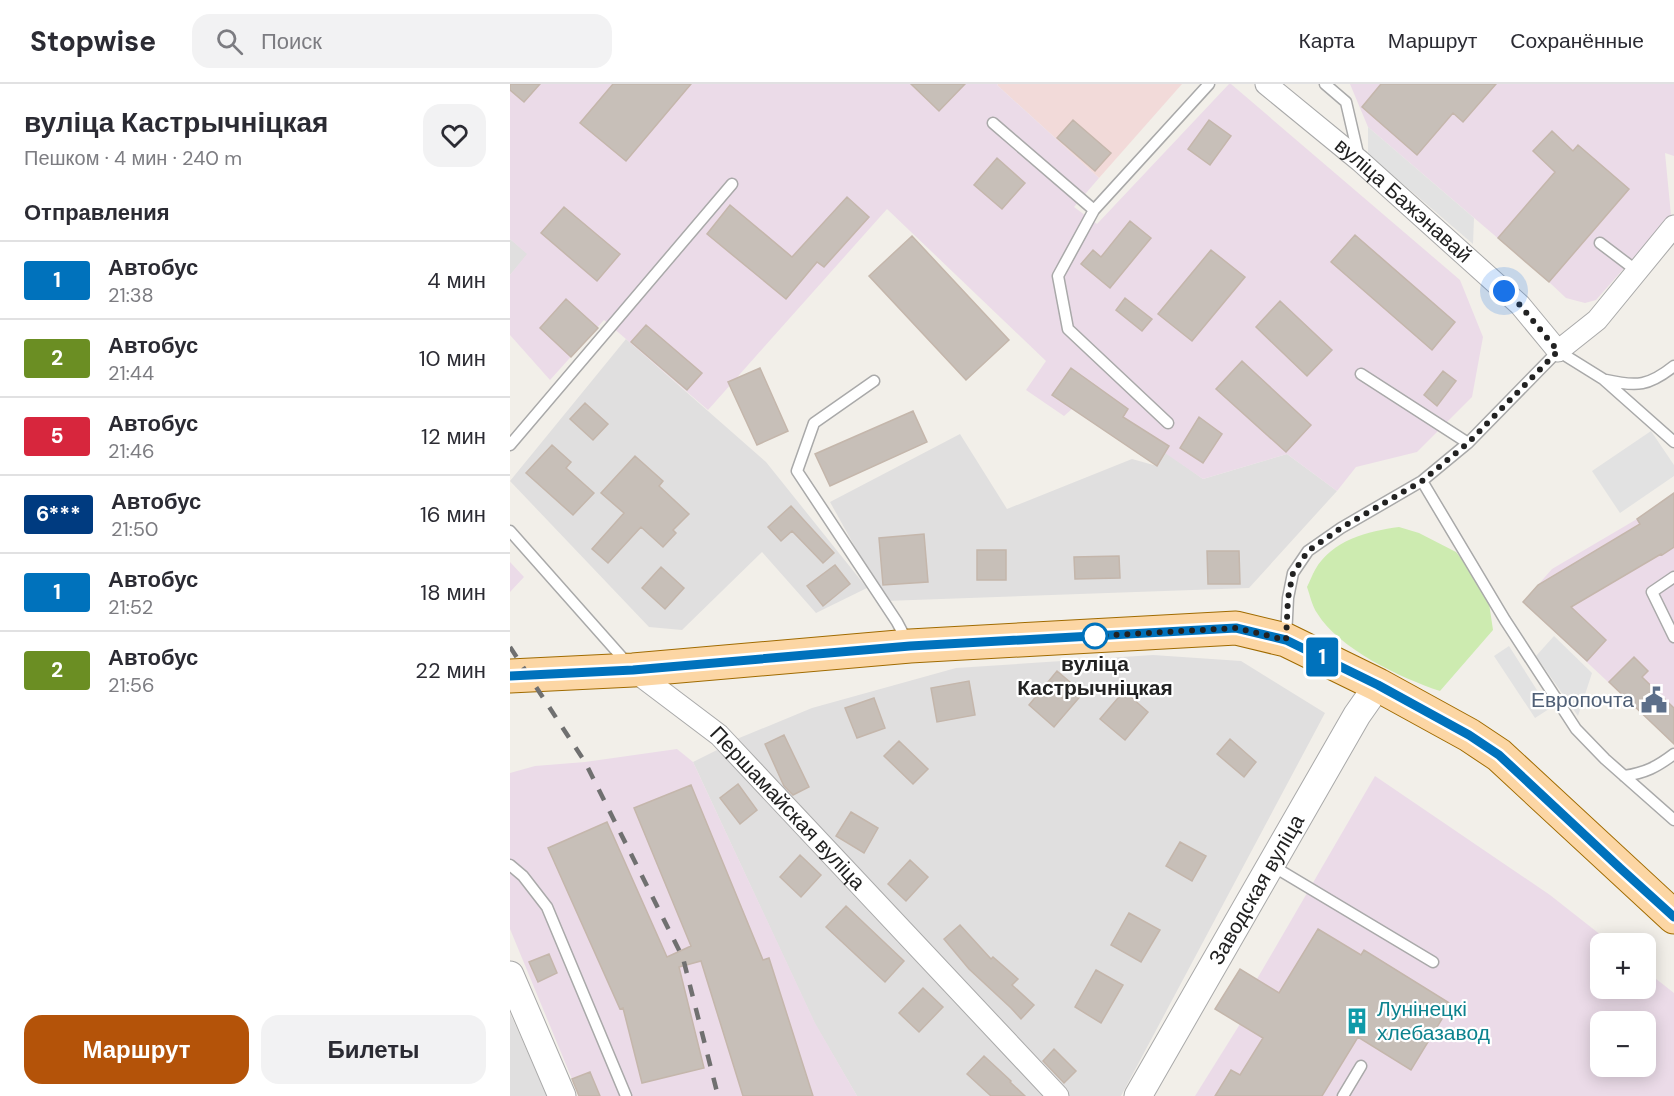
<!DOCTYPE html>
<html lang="ru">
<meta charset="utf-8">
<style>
:root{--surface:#fff;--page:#f2f2f3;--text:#2b2b33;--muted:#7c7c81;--line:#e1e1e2;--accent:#b45309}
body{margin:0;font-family:"DM Sans",sans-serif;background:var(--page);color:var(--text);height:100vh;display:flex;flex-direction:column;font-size:22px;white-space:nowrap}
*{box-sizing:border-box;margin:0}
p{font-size:20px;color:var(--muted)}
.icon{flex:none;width:33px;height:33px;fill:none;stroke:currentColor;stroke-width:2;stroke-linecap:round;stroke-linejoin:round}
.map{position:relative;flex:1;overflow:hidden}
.drawer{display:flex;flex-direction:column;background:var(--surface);width:510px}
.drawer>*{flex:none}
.badge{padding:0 12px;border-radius:4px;font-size:21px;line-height:39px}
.controls{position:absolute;left:1080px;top:849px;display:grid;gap:12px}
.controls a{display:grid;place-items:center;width:66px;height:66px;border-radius:12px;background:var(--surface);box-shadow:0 3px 15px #0003;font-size:30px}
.you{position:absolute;width:30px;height:30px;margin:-15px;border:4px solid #fff;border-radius:50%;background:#1a73e8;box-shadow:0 0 0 9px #1a73e833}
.map>.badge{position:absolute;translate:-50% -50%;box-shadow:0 0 0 3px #fff}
h2{padding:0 24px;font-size:22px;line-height:54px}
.round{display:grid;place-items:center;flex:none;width:63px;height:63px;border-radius:18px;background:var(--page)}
.summary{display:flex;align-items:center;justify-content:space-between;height:102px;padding:0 24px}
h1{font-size:28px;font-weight:700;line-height:45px}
.button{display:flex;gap:12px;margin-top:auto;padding:12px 24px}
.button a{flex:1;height:69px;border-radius:18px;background:var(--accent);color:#fff;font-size:24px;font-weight:700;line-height:69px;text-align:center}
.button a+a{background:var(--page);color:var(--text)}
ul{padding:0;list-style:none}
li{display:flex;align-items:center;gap:18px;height:78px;padding:0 24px;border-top:2px solid var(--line)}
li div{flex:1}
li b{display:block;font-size:22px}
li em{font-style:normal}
li .badge{min-width:66px;font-weight:700;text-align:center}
header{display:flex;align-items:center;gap:36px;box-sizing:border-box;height:84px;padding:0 30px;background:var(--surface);border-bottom:2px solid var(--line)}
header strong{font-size:28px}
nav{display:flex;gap:33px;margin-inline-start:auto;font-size:21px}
.search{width:420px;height:54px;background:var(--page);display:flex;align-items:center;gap:15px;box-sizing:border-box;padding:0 21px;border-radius:18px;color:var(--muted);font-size:22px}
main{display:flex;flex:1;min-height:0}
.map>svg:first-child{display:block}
.residential{fill:#e0dfdf}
.commercial{fill:#f2dad9}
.industrial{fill:#ebdbe8;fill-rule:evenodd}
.grass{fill:#cdebb0}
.parking{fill:#e2e2e2}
.building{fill:#c7bfb8;stroke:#c4b6ab;stroke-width:1.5}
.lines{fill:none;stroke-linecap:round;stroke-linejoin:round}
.service-casing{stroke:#a9a9a9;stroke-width:13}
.minor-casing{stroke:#a9a9a9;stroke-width:23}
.tertiary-casing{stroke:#a9a9a9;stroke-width:29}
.primary-casing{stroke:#a06b00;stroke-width:35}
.service{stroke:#fff;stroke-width:10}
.minor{stroke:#fff;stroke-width:21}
.tertiary{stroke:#fff;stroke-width:27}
.primary{stroke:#fcd6a4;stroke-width:33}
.rail{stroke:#707070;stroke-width:4.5;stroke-dasharray:12 12;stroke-linecap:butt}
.line-casing{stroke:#fff;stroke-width:14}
.line{stroke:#0072bc;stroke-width:9}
.walk{stroke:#222;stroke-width:6;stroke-dasharray:0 10.8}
.stop-dot{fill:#fff;stroke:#0072bc;stroke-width:3}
.labels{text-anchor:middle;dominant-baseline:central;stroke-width:4.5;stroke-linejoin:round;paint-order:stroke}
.street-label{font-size:21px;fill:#222;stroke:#fff}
.stop-label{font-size:21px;font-weight:bold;fill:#222;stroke:#fff}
.service-label{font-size:21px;fill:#4e5e75;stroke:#fff;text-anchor:end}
.culture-label{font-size:21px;fill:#0d838f;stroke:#fff;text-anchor:start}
</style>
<header>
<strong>Stopwise</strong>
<div class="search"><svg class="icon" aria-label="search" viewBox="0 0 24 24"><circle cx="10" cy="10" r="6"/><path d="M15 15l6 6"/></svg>Поиск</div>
<nav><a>Карта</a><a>Маршрут</a><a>Сохранённые</a></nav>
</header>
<main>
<section class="drawer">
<div class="summary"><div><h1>вуліца Кастрычніцкая</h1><p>Пешком · 4 мин · 240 m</p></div><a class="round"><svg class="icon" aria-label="heart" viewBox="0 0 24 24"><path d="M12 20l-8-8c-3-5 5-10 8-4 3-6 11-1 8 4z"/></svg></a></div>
<h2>Отправления</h2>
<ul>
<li><span class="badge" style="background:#0072bc;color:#fff">1</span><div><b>Автобус</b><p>21:38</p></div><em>4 мин</em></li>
<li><span class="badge" style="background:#6b8e23;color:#fff">2</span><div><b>Автобус</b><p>21:44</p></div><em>10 мин</em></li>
<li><span class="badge" style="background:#d7263d;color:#fff">5</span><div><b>Автобус</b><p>21:46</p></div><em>12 мин</em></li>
<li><span class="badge" style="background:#003b80;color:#fff">6***</span><div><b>Автобус</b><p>21:50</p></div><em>16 мин</em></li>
<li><span class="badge" style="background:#0072bc;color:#fff">1</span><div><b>Автобус</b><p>21:52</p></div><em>18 мин</em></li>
<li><span class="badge" style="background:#6b8e23;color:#fff">2</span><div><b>Автобус</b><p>21:56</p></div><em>22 мин</em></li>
</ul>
<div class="button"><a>Маршрут</a><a>Билеты</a></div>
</section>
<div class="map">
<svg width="1164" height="1012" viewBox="0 0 1164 1012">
<rect width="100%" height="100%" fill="#f2efe9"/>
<!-- residential -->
<path class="residential" d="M0,155L18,170L0,191Z
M116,255L256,378L357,504L306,529L252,468L172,546L139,543L0,397Z
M450,350L497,425L622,375L647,382L655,368L693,395L777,370L827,407L739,504L375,517L320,418Z
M643,571L731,577L815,629L611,1012H557L222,657L302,624L446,584Z
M209,665L533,1012H347L305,940L183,678Z
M0,929L37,1012H0Z"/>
<!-- commercial -->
<path class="commercial" d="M488,0H672L589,94L487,1Z"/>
<!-- industrial -->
<path class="industrial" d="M0,0H488L487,1L589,94L564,123L587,140L719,0H721L950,196L973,253L962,313L907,368L846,383L827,407L777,370L693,395L655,369L647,382L562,325L554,332L516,306L536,277L377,125L198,326L94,236L40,296L0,251V191L17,170L0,155Z
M840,0H1164V72L1155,69L1161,131L1086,216L1075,219L1056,214L1039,198L858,43Z
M1164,409V660L1013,518L1042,485L1127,435Z
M0,478L14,493L0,508Z
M167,665L183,678L305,939L347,1012H69L0,845V689L25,682L75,678Z
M865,692L1040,811L1101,859L1090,860V904H1136V887L1164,909V1012H685L730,940L705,924L730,885L747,895ZM1090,938H1136V982H1090Z"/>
<!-- grass -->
<path class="grass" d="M889,443L909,449L946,468L962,488L979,519L983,546L930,607C891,594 829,565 807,529C802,522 800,511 797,503C800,497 802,491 805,486C822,456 858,447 889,443Z"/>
<!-- parking -->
<path class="parking" d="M858,43L964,134L963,160L858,70Z
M1141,347L1164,381V392L1110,429L1082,387Z
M1044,552L1082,589L1068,632L1026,572Z
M999,562L1039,625L1025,634L984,572Z"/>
<!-- building -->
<path class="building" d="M0,0H30L14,18L0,6Z
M103,0H181L116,77L70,39Z
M401,0H455L429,27Z
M871,0H986L953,38L943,29L907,71L852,23Z
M563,36L601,69L585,87L547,54Z
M699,36L721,52L700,81L678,65Z
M1042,47L1063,67L1068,61L1119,105L1039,198L988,154L1045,88L1023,67Z
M487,74L515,99L492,125L464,101Z
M337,113L359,133L314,183L307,178L276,215L197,150L220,121L282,173Z
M54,123L110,170L87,197L31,149Z
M620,137L641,154L600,204L571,180L583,166L591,173Z
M845,151L945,238L922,266L821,178Z
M402,152L499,256L456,296L359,192Z
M701,166L735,193L682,257L648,230Z
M615,214L642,235L632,247L606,226Z
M56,215L88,244L61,273L30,244Z
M770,217L822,266L797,292L746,243Z
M136,241L192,289L177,306L121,258Z
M732,277L801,341L776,368L706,305Z
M250,284L278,347L247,361L218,298Z
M561,284L618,325L613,333L659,362L647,382L542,311Z
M933,287L946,297L927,322L914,311Z
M75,319L98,340L83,356L60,335Z
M403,327L417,358L320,402L305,370Z
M689,333L712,350L693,379L670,364Z
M42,361L61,378L56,384L84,409L63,431L16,389Z
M125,372L153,397L149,402L179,430L163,446L166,449L153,463L131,443L98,479L82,465L114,429L91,409Z
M1164,409V463L1152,471L1151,470L1061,523L1096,556L1077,577L1013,518L1028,501L1130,440L1127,435Z
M281,422L324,469L313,479L282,447L271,457L258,443Z
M414,450L418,498L373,501L369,454Z
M467,466H496V496H467Z
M697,467H729L730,500H698Z
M609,472L610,494L565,495L564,473Z
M325,481L340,500L313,522L297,502Z
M151,483L174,504L155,525L132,504Z
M1124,573L1138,587L1132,593L1164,624V660L1099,598Z
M547,587L573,609L544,643L519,621Z
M459,597L465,631L427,638L421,604Z
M614,607L638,628L615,656L590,635Z
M364,614L375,644L347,654L335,624Z
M274,651L299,703L283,711L274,702L255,660Z
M720,655L746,678L734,693L707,670Z
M389,657L418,685L403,700L374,672Z
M228,700L247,726L230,740L210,714Z
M181,701L253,876L259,874L303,1012H233L191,877L169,883L194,984L132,999L113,924L110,925L38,764L97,738L157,873L181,862L124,724Z
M341,728L368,744L354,769L326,752Z
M670,758L696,772L682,797L656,782Z
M290,771L311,791L291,813L270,793Z
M400,776L418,793L396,817L378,800Z
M336,822L394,877L375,898L316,843Z
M619,829L650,846L631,878L601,861Z
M450,841L481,875L483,873L508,895L502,901L524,921L511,935L501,924L459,885L434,855Z
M808,845L851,871L854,866L941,920L901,986L848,953L812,1012H705L721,986L730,991L753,954L705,925L730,885L769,909Z
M39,870L47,889L28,898L19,878Z
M586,886L613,901L591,939L565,923Z
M413,904L433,923L409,948L389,929Z
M544,965L566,987L554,999L533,977Z
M474,972L501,997L500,998L515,1012H481L457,990Z
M80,988L90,1012H69L62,995Z"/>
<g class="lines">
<!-- service casing -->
<g class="service-casing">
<path id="service" d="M815,0L836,18L849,74
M483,39L584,126
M1090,159L1127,187
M851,290L958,359
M1096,296C1127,303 1139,302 1164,282
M364,297L304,339L287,387L387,538L398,559
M658,339L558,245L548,192L584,126L699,0
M0,361L222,100
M912,397L995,536L1066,645L1095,675L1164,736
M0,447L117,579
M1164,493L1142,508L1164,553
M776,553L778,514L783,489L798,467L831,444L912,397L958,359L1048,267L1093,295L1164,358
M1114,692C1135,689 1147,683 1164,670
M0,781L13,792L37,823L116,1012
M761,781L923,878
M833,1012L851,982"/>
</g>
<!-- minor casing -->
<g class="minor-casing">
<g id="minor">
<path id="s1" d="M756,0L850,77L1010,221L1048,267L1087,236L1164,142"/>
<path id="s2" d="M123,586L209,651L548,1012"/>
</g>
</g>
<!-- tertiary casing -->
<g class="tertiary-casing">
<g id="tertiary">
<path d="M0,891L52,1012"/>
<path id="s3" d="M628,1012L847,631L868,601"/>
</g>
</g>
<!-- primary casing -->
<g class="primary-casing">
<path id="primary" d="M0,592L123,586L400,562L726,544L776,556L868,601L959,651L989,671L1164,833"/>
</g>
<!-- service -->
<use href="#service" class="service"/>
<!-- minor -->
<use href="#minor" class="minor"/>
<!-- tertiary -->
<use href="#tertiary" class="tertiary"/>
<!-- primary -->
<use href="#primary" class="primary"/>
<!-- rail -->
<path class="rail" d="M0,563L75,678L173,874L208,1012"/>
</g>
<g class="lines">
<!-- line casing -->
<g class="line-casing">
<path id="line" d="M0,592L123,586L400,562L726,544L776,556L868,601L959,651L989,671L1110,784L1164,833"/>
</g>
<!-- line -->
<use href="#line" class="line"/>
<!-- walk -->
<path class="walk" d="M585,552L726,544L776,556L778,514L783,489L798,467L831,444L912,397L958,359L1048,267L1010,221L994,207"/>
</g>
<!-- icons -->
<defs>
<g id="civic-bare" transform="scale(2.07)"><path d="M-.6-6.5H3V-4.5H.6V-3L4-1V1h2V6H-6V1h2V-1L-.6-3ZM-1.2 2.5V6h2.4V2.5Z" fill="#5c6f8a" stroke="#fff" stroke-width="2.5" paint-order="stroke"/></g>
<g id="building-bare" transform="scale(2.07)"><path d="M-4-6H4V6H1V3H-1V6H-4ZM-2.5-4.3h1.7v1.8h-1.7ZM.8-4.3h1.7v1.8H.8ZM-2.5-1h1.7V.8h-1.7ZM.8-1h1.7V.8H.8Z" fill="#0f9aa8" stroke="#fff" stroke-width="2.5" paint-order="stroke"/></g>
</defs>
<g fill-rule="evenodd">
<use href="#civic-bare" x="1144" y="616"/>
<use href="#building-bare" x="847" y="937"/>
</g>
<!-- markers -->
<circle class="stop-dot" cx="585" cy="552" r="12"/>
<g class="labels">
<!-- street labels -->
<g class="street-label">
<text stroke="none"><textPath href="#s1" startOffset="180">вуліца Бажэнавай</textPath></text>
<text stroke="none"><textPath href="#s2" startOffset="208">Першамайская вуліца</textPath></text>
<text stroke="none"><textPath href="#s3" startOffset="238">Заводская вуліца</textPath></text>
</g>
<!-- stop labels -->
<g class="stop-label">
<text x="585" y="580">вуліца<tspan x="585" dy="24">Кастрычніцкая</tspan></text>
</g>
<!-- service labels -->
<g class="service-label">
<text x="1124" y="616">Европочта</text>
</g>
<!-- culture labels -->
<g class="culture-label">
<text x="867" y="925">Лунінецкі<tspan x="867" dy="24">хлебазавод</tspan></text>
</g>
</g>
</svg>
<div class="controls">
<a>+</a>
<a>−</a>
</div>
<div class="you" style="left:994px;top:207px"></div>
<b class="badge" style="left:812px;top:573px;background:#0072bc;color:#fff">1</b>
</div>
</main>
